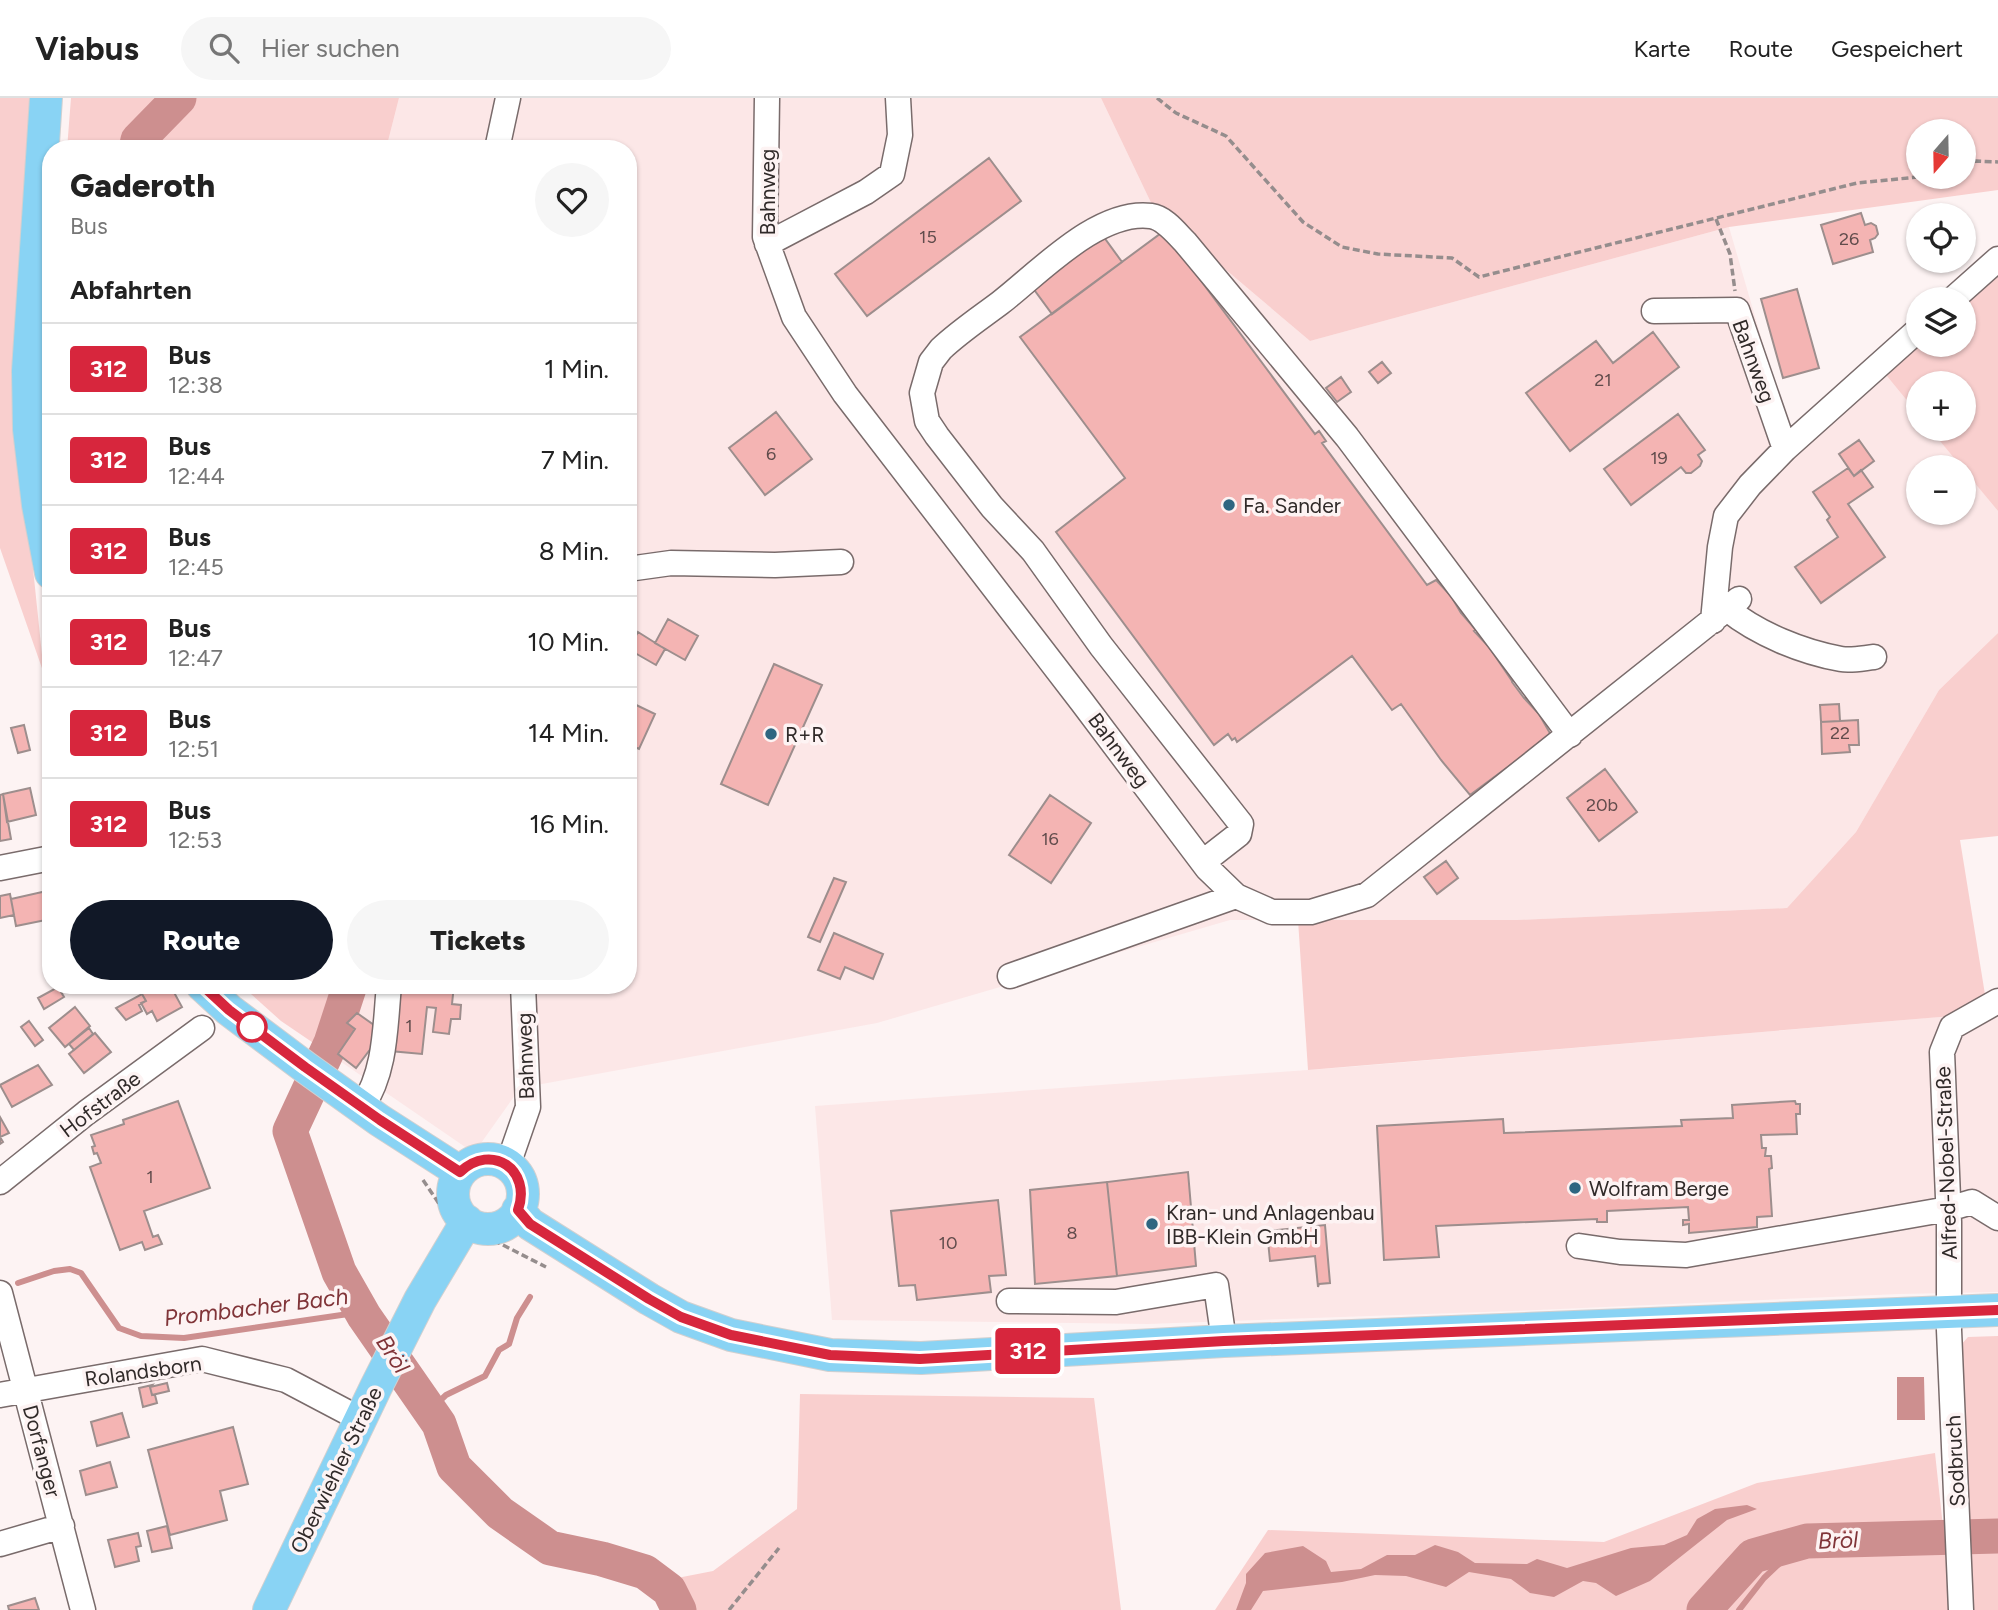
<!DOCTYPE html>
<html lang="de">
<meta charset="utf-8">
<style>
:root{--surface:#fff;--page:#f6f6f6;--text:#222;--muted:#767676;--line:#e0e0e0;--accent:#111827}
body{margin:0;font-family:Figtree,sans-serif;background:var(--page);color:var(--text);height:100vh;display:flex;flex-direction:column;font-size:26px;white-space:nowrap}
*{box-sizing:border-box;margin:0}
p{font-size:23px;color:var(--muted)}
.icon{flex:none;width:38px;height:38px;fill:none;stroke:currentColor;stroke-width:2;stroke-linecap:round;stroke-linejoin:round}
.map{position:relative;flex:1;overflow:hidden}
.details{position:absolute;left:42px;top:42px;width:595px;height:854px;display:flex;flex-direction:column;background:var(--surface);border-radius:28px;box-shadow:0 2px 5px #0004}
.details>*{flex:none}
.badge{padding:0 14px;border-radius:5px;font-size:24px;line-height:46px}
.needle{width:46px;rotate:200deg}
.buttons{position:absolute;left:1906px;top:21px;display:grid;gap:14px}
.buttons a{display:grid;place-items:center;width:70px;height:70px;border-radius:50%;background:var(--surface);box-shadow:0 2px 5px #0004;font-size:35px}
.map>.badge{position:absolute;translate:-50% -50%;box-shadow:0 0 0 4px #fff}
h2{padding:0 28px;font-size:26px;line-height:63px}
.round{display:grid;place-items:center;flex:none;width:74px;height:74px;border-radius:37px;background:var(--page)}
.headline{display:flex;align-items:center;justify-content:space-between;height:119px;padding:0 28px}
h1{font-size:33px;font-weight:800;line-height:52px}
.action{display:flex;gap:14px;margin-top:auto;padding:14px 28px}
.action a{flex:1;height:80px;border-radius:42px;background:var(--accent);color:#fff;font-size:28px;font-weight:800;line-height:80px;text-align:center}
.action a+a{background:var(--page);color:var(--text)}
ul{padding:0;list-style:none}
li{display:flex;align-items:center;gap:21px;height:91px;padding:0 28px;border-top:2px solid var(--line)}
li div{flex:1}
li b{display:block;font-size:26px}
li em{font-style:normal}
li .badge{min-width:77px;font-weight:700;text-align:center}
header{display:flex;align-items:center;gap:42px;box-sizing:border-box;height:98px;padding:0 35px;background:var(--surface);border-bottom:2px solid var(--line)}
header strong{font-size:33px}
nav{display:flex;gap:38px;margin-inline-start:auto;font-size:24px}
.search{width:490px;height:63px;background:var(--page);display:flex;align-items:center;gap:18px;box-sizing:border-box;padding:0 24px;border-radius:38px;color:var(--muted);font-size:26px}
.map>svg:first-child{display:block}
.built{fill:#fce7e7}
.green{fill:#f9cfce;fill-rule:evenodd}
.water{fill:#cd8f8f}
.lines{fill:none;stroke-linecap:round;stroke-linejoin:round}
.stream{stroke:#cd8f8f;stroke-width:6}
.river{stroke:#cd8f8f;stroke-width:35}
.building{fill:#f4b4b3;stroke:#9d8e8d;stroke-width:2}
.minor-casing{stroke:#796b6b;stroke-width:27}
.major-casing{stroke:#d1d0d0;stroke-width:34}
.path{stroke:#958d8d;stroke-width:3.5;stroke-dasharray:7 3.5;stroke-linecap:butt}
.minor{stroke:#fff;stroke-width:24}
.major{stroke:#89d3f4;stroke-width:32}
.line-casing{stroke:#fff;stroke-width:16}
.line{stroke:#d7263d;stroke-width:10}
.poi-dot{fill:#2f6681;stroke:#fdf3f3;stroke-width:2.5}
.stop-dot{fill:#fff;stroke:#d7263d;stroke-width:3.5}
.labels{text-anchor:middle;dominant-baseline:central;stroke-width:7;stroke-linejoin:round;paint-order:stroke}
.number-label{font-size:18px;fill:#614c4c}
.street-label{font-size:21px;fill:#302a29;stroke:#fdf3f3}
.poi-label{font-size:21px;fill:#302a29;stroke:#fdf3f3;text-anchor:start}
.water-label{font-size:23px;font-style:italic;fill:#803438;stroke:#fdf3f3}
</style>
<header>
<strong>Viabus</strong>
<div class="search"><svg class="icon" aria-label="search" viewBox="0 0 24 24"><circle cx="10" cy="10" r="6"/><path d="M15 15l6 6"/></svg>Hier suchen</div>
<nav><a>Karte</a><a>Route</a><a>Gespeichert</a></nav>
</header>
<div class="map">
<svg width="1998" height="1512" viewBox="0 0 1998 1512">
<rect width="100%" height="100%" fill="#fdf3f3"/>
<!-- built -->
<path class="built" d="M399,0H1101L1154,111L1310,243L1729,129L1793,349L1882,272L1918,316V331H1930L1962,369H1918V415H1964V371L1998,413V535L1939,592L1856,734L1787,810L1517,822H1230L877,925L520,990L474,1055L334,959L355,887H628V51H386Z
M1998,914V1194L1899,1196L1537,1212L1148,1226L832,1222L815,1008L1349,969Z"/>
<!-- green -->
<path class="green" d="M0,0H31L19,336L44,576L0,450Z
M71,0H399L386,51H67Z
M1101,0H1998V92L1729,129L1310,243L1154,111ZM1918,33H1964V79H1918Z
M1998,171V413L1930,331H1964V285H1918V316L1882,272L1918,247H1964L1963,201Z
M1998,535V738L1960,742L1988,915L1308,972L1298,822H1517L1787,810L1856,734L1939,592Z
M241,887H355L334,959L281,923Z
M1998,1238V1512H1970L1960,1248L1968,1239Z
M800,1296L1094,1300L1121,1512H696L672,1481L713,1473L797,1411Z
M1935,1355L1952,1512H1215L1268,1432L1604,1444L1757,1385Z"/>
<!-- water -->
<path class="water" d="M1897,1279H1924L1925,1322H1897Z
M1747,1407L1757,1411L1727,1422L1650,1483L1616,1498L1596,1485L1583,1483L1554,1499L1530,1495L1511,1481L1469,1474L1446,1489L1406,1478L1375,1477L1342,1484L1263,1493L1251,1512H1236L1246,1485V1476L1265,1455L1303,1448L1326,1463L1331,1474L1361,1471L1387,1457H1415L1435,1447L1458,1454L1475,1465L1527,1466L1537,1461L1567,1470L1631,1450L1664,1447L1687,1437L1697,1421L1715,1411Z"/>
<g class="lines">
<!-- stream -->
<path class="stream" d="M18,1185L54,1173L70,1171L81,1175L119,1230L141,1238L184,1240L362,1214
M429,1313L446,1297L485,1278L499,1252L509,1246L517,1220L530,1199
M1739,1512L1764,1480L1801,1445"/>
<!-- river -->
<path class="river" d="M136,51L138,42L179,0
M350,887L331,945L290,1033L339,1174L364,1218L439,1326L454,1369L500,1415L550,1450L602,1461L645,1474L669,1492L679,1512
M1704,1512L1753,1458L1807,1443L1998,1438"/>
</g>
<!-- building -->
<path class="building" d="M989,60L1021,103L867,218L835,176Z
M1861,115L1865,127L1871,125L1876,128L1878,136L1875,140L1870,142L1873,154L1833,166L1821,127Z
M1098,131L1122,164L1052,216L1027,182Z
M1164,133L1315,336L1319,333L1326,343L1322,345L1427,487L1438,481L1437,483L1451,498L1461,515H1464L1462,516L1476,532L1474,533L1489,549L1512,583L1513,582L1512,584L1524,600H1527L1525,601L1539,616L1551,637L1470,697L1441,662L1401,606L1392,612L1352,558L1237,644L1235,640L1232,642L1228,636L1214,647L1056,434L1125,380L1020,239Z
M1797,191L1819,270L1783,280L1761,201Z
M1653,234L1679,269L1570,353L1526,295L1596,243L1613,265Z
M1382,264L1391,275L1378,285L1369,274Z
M1341,279L1351,294L1337,304L1326,290Z
M776,314L812,361L765,397L729,350Z
M1678,316L1705,352L1698,357L1702,363L1700,368L1691,375H1686L1681,369L1631,407L1604,371Z
M1859,342L1874,363L1854,378L1839,356Z
M1848,370L1854,378L1861,372L1873,389L1848,406L1885,459L1821,505L1795,469L1838,439L1827,422L1830,419L1813,394Z
M668,521L698,538L685,562L655,545Z
M638,534L665,551L656,567L628,551Z
M774,566L822,587L768,707L721,686Z
M630,604L655,616L639,651L628,646Z
M1839,606L1840,623L1821,624L1820,607Z
M1858,622L1859,647H1849L1850,654L1822,656L1821,624Z
M24,627L30,652L18,655L11,630Z
M1605,671L1637,714L1599,743L1567,700Z
M30,690L36,717L7,724L3,696Z
M3,696L11,741L0,743V697Z
M1050,697L1091,725L1051,785L1009,757Z
M1446,763L1458,780L1437,796L1424,779Z
M834,780L846,784L820,844L808,839Z
M51,792V821L16,828L11,801Z
M10,796L14,817L0,820V798Z
M834,835L883,856L873,881L845,869L840,881L818,872Z
M157,887H170L182,909L157,923L152,913L147,916L141,905L146,903L142,896Z
M397,887H454L452,906L461,907L460,921H451L449,936L433,934L436,910L427,909L422,956L390,953Z
M58,889L64,899L44,911L38,900Z
M142,896L146,903L139,907L142,913L126,922L116,910Z
M75,909L90,928L65,949L49,930Z
M357,915L381,932V937L356,970L338,956L355,931L347,925Z
M29,923L43,942L35,948L21,929Z
M89,930L93,936L74,952L69,946Z
M95,935L111,954L84,975L69,956Z
M38,967L52,987L12,1009L0,987Z
M178,1003L210,1090L144,1113L153,1139L158,1137L162,1146L145,1152L142,1144L120,1152L90,1069L101,1065L97,1055L94,1056L92,1049L95,1048L91,1037L124,1026L123,1022Z
M1795,1003L1796,1006H1800V1016H1796L1797,1036L1761,1037L1762,1050H1766L1765,1058H1771L1772,1070L1769,1071L1772,1118L1757,1119V1129L1689,1135V1126L1683,1127V1122H1689L1688,1109L1607,1113V1124H1597V1121L1436,1128L1439,1159L1384,1162L1377,1028L1503,1021L1504,1035L1682,1028L1681,1022L1733,1020L1732,1007Z
M0,1019L9,1035L0,1039L3,1044L0,1046Z
M1188,1074L1196,1168L1117,1178L1107,1084Z
M1107,1084L1117,1178L1035,1186L1030,1092Z
M998,1102L1006,1177L989,1178L991,1194L917,1202L915,1187L899,1188L891,1113Z
M1325,1127L1330,1185L1319,1186L1318,1189L1315,1158L1270,1163L1267,1133Z
M167,1285L169,1293L152,1297L150,1289Z
M152,1287L150,1289L152,1297H155L157,1305L143,1309L139,1290Z
M122,1315L129,1339L97,1348L91,1324Z
M233,1329L248,1386L220,1393L227,1422L170,1437L148,1352Z
M110,1364L117,1389L86,1397L80,1373Z
M167,1428L172,1450L152,1454L147,1433Z
M138,1435L141,1448L136,1449L139,1463L115,1469L108,1442Z
M35,1500L39,1512H9L8,1508Z"/>
<g class="lines">
<!-- minor casing -->
<g class="minor-casing">
<path id="minor" d="M767,0L765,139L794,219L845,296L1082,604L1207,770L1236,798L1272,814H1311L1367,797L1739,501
M497,51L508,0
M767,146L866,94L892,76L900,37L898,0
M1953,201L1998,161
M1654,213L1737,212L1785,351
M628,471L671,465L775,467L841,464
M1727,511C1758,536 1802,554 1841,561C1851,563 1864,560 1874,559
M1713,523L1720,449L1726,418L1750,387L1785,351L1918,232
M1203,764L1239,736L1241,726L1101,548L1033,453L992,409L937,338L927,323L922,295L931,264L941,251C959,234 980,220 1000,205C1039,175 1098,111 1151,118C1165,120 1176,135 1185,144L1347,339L1570,637
M0,770L51,760
M1010,878L1236,798
M362,1009C386,973 385,929 389,887
M505,1065L511,1058L528,1009L523,887
M0,1084L86,1015L202,930
M1579,1148L1620,1154L1686,1157L1948,1111L1972,1104L1998,1120
M0,1195L83,1512
M1009,1203L1116,1204L1216,1187L1224,1243
M0,1297L202,1261L286,1282L360,1321
M0,1446L62,1428
M1961,1512L1949,1232V1124L1942,954L1952,929L1998,903"/>
</g>
<!-- major casing -->
<g class="major-casing">
<path id="major" d="M46,0L28,273L29,331L38,407L51,475
M202,887L229,912L305,969L379,1022L460,1074
M453 1096a35 35 0 1 1 70 0a35 35 0 1 1-70 0Z
M518,1112L530,1126L649,1201L681,1219L731,1237L830,1257L921,1260L1224,1243L1998,1212
M269,1512L376,1289L420,1202L467,1123"/>
</g>
<!-- path -->
<path class="path" d="M1157,0L1176,15L1226,38L1303,124L1342,149L1378,156L1452,160L1479,179L1857,85L1918,79
M1964,66L1976,63L1998,64
M1716,121L1730,156L1735,193
M423,1082L444,1113
M483,1141L497,1144L546,1169
M729,1512L779,1450"/>
<!-- minor -->
<use href="#minor" class="minor"/>
<!-- major -->
<use href="#major" class="major"/>
</g>
<g class="lines">
<!-- line casing -->
<g class="line-casing">
<path id="line" d="M202,887L229,912L305,969L380,1022L460,1074C492,1044 532,1072 518,1112L530,1126L649,1201L681,1219L731,1237L830,1257L920,1261L1224,1243L1998,1212"/>
</g>
<!-- line -->
<use href="#line" class="line"/>
</g>
<!-- markers -->
<g class="poi-dot">
<circle cx="1229" cy="407" r="7"/>
<circle cx="771" cy="636" r="7"/>
<circle cx="1575" cy="1090" r="7"/>
<circle cx="1152" cy="1126" r="7"/>
</g>
<circle class="stop-dot" cx="252" cy="929" r="14"/>
<g class="labels">
<!-- number labels -->
<g class="number-label">
<text x="928" y="139">15</text>
<text x="1849" y="141">26</text>
<text x="1603" y="282">21</text>
<text x="771" y="356">6</text>
<text x="1659" y="360">19</text>
<text x="1840" y="635">22</text>
<text x="1602" y="707">20b</text>
<text x="1050" y="741">16</text>
<text x="409" y="928">1</text>
<text x="150" y="1079">1</text>
<text x="1072" y="1135">8</text>
<text x="948" y="1145">10</text>
</g>
<!-- street labels -->
<g class="street-label">
<text transform="translate(767 94) rotate(-90)">Bahnweg</text>
<text transform="translate(1754 263) rotate(70)">Bahnweg</text>
<text transform="translate(1119 652) rotate(53)">Bahnweg</text>
<text transform="translate(525 958) rotate(-92)">Bahnweg</text>
<text transform="translate(100 1006) rotate(-37)">Hofstraße</text>
<text transform="translate(1946 1065) rotate(-92)">Alfred-Nobel-Straße</text>
<text transform="translate(143 1273) rotate(-8)">Rolandsborn</text>
<text transform="translate(42 1353) rotate(75)">Dorfanger</text>
<text transform="translate(1955 1363) rotate(-93)">Sodbruch</text>
<text transform="translate(336 1372) rotate(-64)">Oberwiehler Straße</text>
</g>
<!-- poi labels -->
<g class="poi-label">
<text x="1243" y="407">Fa. Sander</text>
<text x="785" y="636">R+R</text>
<text x="1589" y="1090">Wolfram Berge</text>
<text x="1166" y="1114">Kran- und Anlagenbau<tspan x="1166" dy="24">IBB-Klein GmbH</tspan></text>
</g>
<!-- water labels -->
<g class="water-label">
<text transform="translate(256 1209) rotate(-7)">Prombacher Bach</text>
<text transform="translate(393 1256) rotate(57)">Bröl</text>
<text transform="translate(1838 1442) rotate(-2)">Bröl</text>
</g>
</g>
</svg>
<div class="buttons">
<a><svg class="needle" viewBox="-14 -14 28 28"><path d="M0-13l5 13h-10z" fill="#e53935"/><path d="M0 13l5-13h-10z" fill="#767676"/></svg></a>
<a><svg class="icon" aria-label="locate" viewBox="0 0 24 24"><circle cx="12" cy="12" r="6"/><path d="M12 2v4M12 18v4M2 12h4M18 12h4"/></svg></a>
<a><svg class="icon" aria-label="layers" viewBox="0 0 24 24"><path d="M12 4l9 5-9 5-9-5zM3 14l9 5 9-5"/></svg></a>
<a>+</a>
<a>−</a>
</div>
<b class="badge" style="left:1028px;top:1253px;background:#d7263d;color:#fff">312</b>
<section class="details">
<div class="headline"><div><h1>Gaderoth</h1><p>Bus</p></div><a class="round"><svg class="icon" aria-label="heart" viewBox="0 0 24 24"><path d="M12 20l-8-8c-3-5 5-10 8-4 3-6 11-1 8 4z"/></svg></a></div>
<h2>Abfahrten</h2>
<ul>
<li><span class="badge" style="background:#d7263d;color:#fff">312</span><div><b>Bus</b><p>12:38</p></div><em>1 Min.</em></li>
<li><span class="badge" style="background:#d7263d;color:#fff">312</span><div><b>Bus</b><p>12:44</p></div><em>7 Min.</em></li>
<li><span class="badge" style="background:#d7263d;color:#fff">312</span><div><b>Bus</b><p>12:45</p></div><em>8 Min.</em></li>
<li><span class="badge" style="background:#d7263d;color:#fff">312</span><div><b>Bus</b><p>12:47</p></div><em>10 Min.</em></li>
<li><span class="badge" style="background:#d7263d;color:#fff">312</span><div><b>Bus</b><p>12:51</p></div><em>14 Min.</em></li>
<li><span class="badge" style="background:#d7263d;color:#fff">312</span><div><b>Bus</b><p>12:53</p></div><em>16 Min.</em></li>
</ul>
<div class="action"><a>Route</a><a>Tickets</a></div>
</section>
</div>
